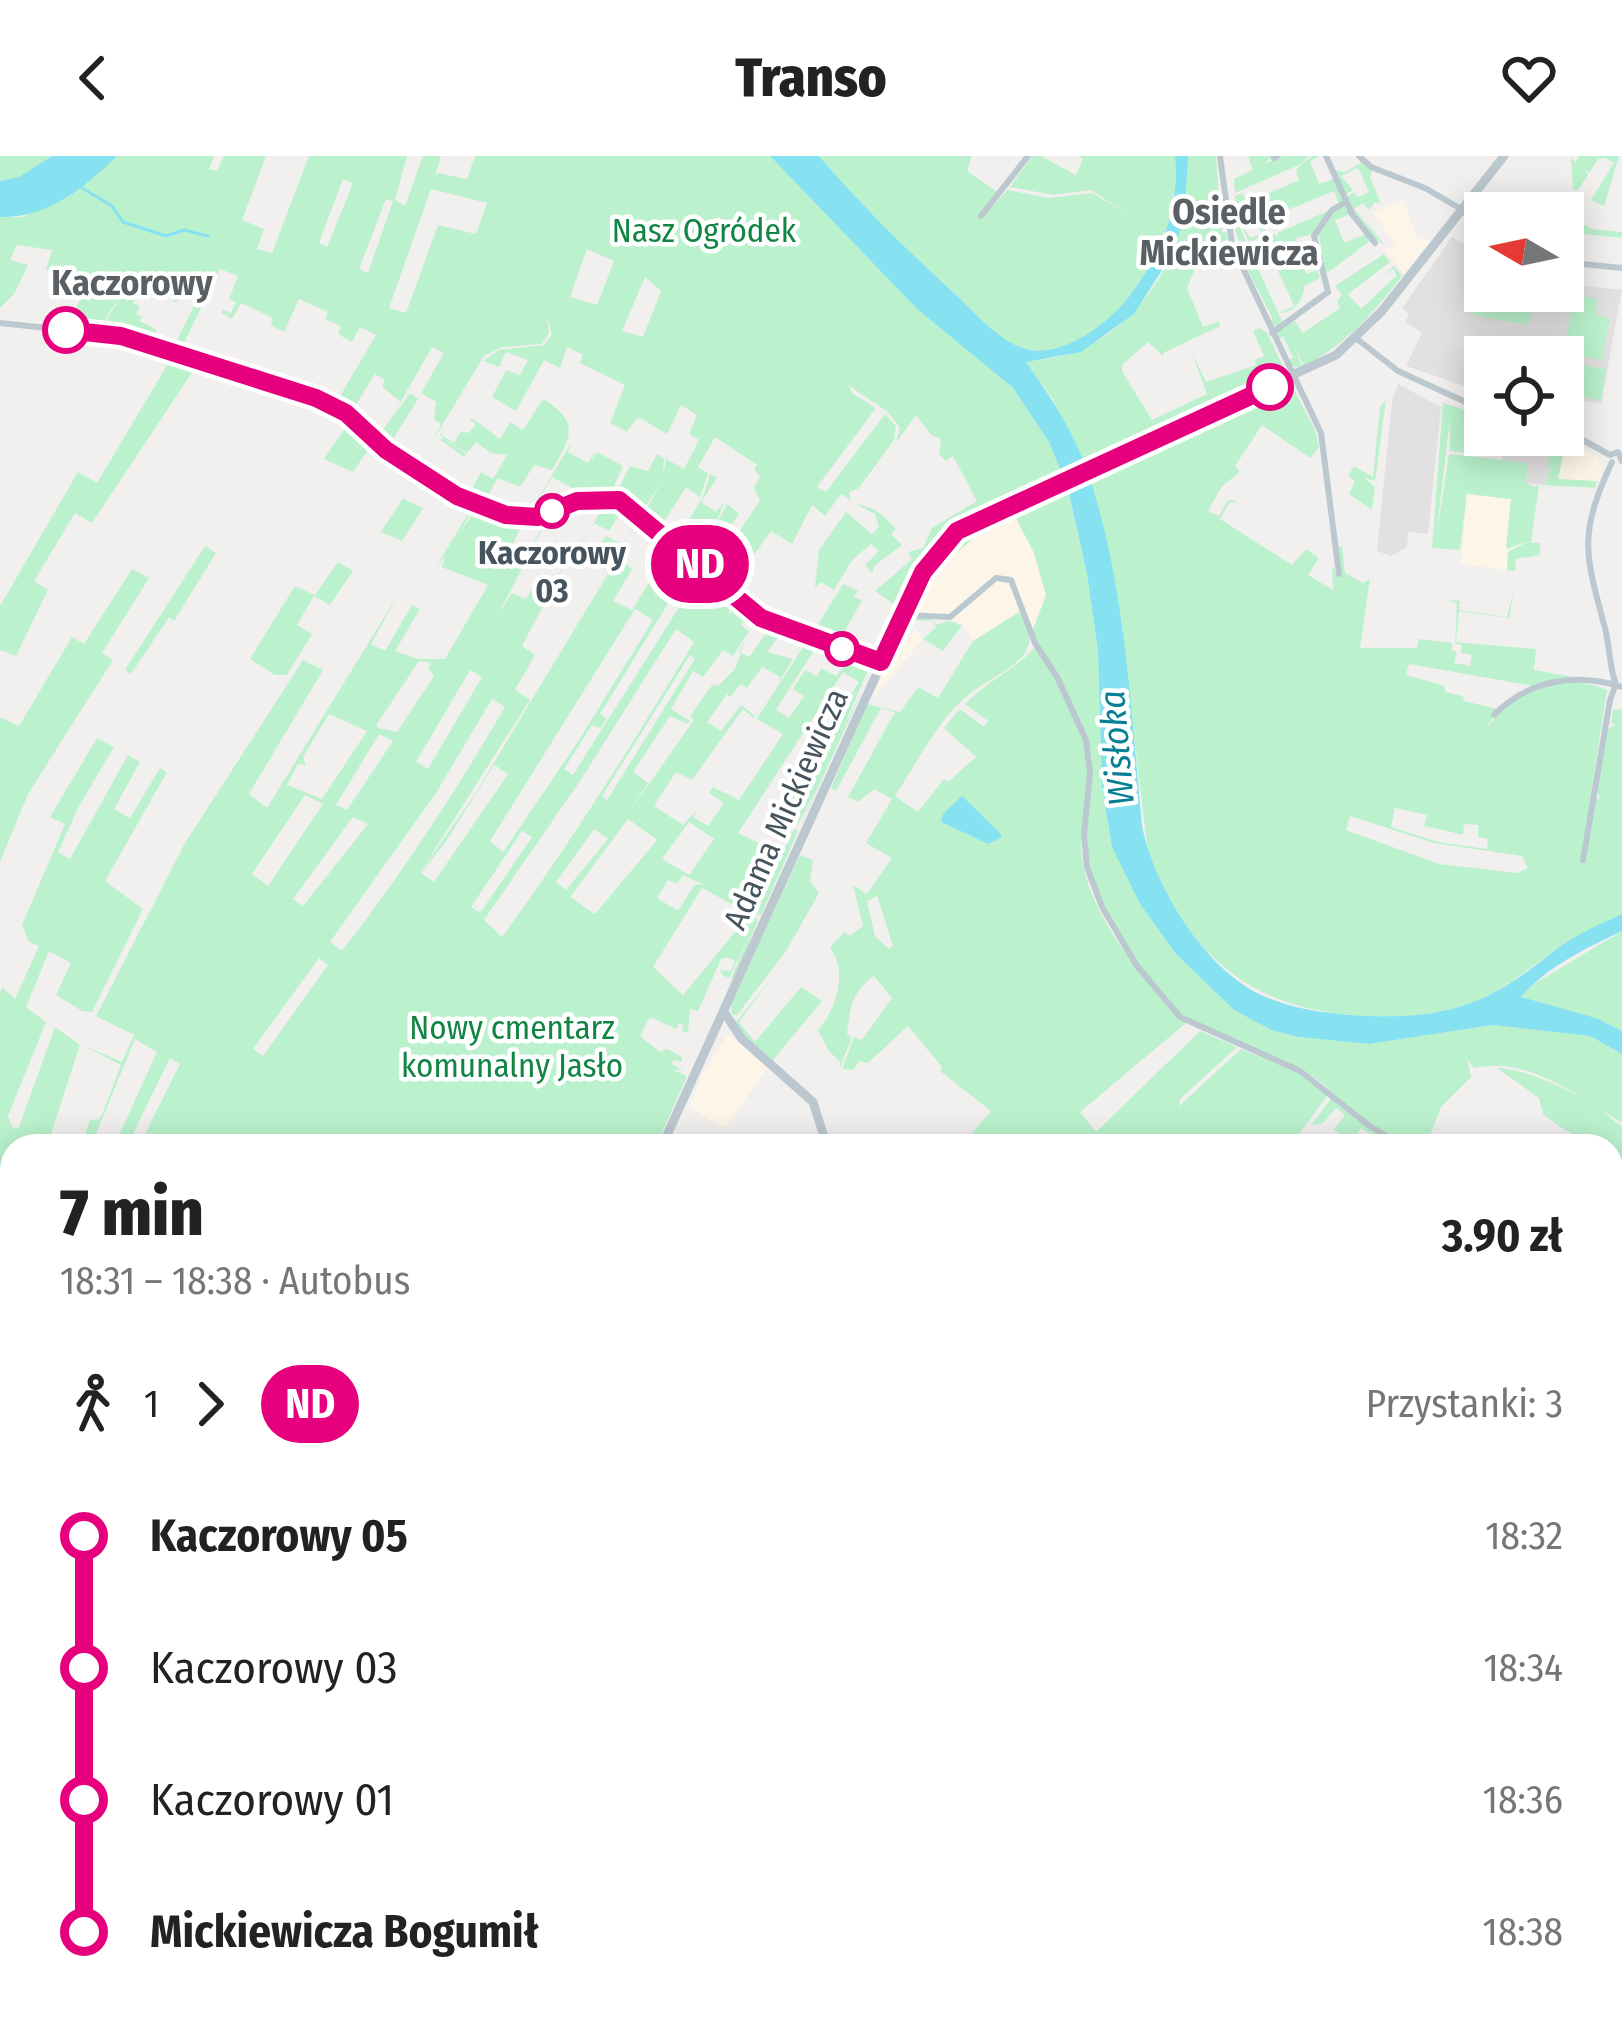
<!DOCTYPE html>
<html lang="pl">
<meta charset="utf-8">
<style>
:root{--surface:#fff;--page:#f2f2f2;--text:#222;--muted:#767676}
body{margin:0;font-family:"Fira Sans Condensed",sans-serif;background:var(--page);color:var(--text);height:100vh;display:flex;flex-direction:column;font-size:45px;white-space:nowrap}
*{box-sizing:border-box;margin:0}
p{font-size:39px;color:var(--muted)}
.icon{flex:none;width:66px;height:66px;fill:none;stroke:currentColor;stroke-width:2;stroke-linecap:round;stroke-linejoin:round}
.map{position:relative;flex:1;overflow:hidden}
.drawer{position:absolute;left:0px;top:978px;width:1623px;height:891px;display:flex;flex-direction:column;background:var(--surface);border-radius:36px 36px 0 0;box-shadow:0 6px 30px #0003}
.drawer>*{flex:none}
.badge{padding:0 24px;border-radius:39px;font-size:42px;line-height:78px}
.needle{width:78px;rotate:279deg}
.controls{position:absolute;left:1464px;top:36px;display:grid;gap:24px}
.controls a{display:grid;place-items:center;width:120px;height:120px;border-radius:0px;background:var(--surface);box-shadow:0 6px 30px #0003;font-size:60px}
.map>.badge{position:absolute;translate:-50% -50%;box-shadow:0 0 0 6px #fff}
.legs{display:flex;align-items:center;gap:18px;height:132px;padding:0 60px;font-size:39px}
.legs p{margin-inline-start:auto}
.summary{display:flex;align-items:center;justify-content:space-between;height:204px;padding:0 60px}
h1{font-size:66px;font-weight:800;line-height:90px}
ul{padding:0 60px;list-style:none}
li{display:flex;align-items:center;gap:42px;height:132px;font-size:45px}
li i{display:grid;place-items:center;width:18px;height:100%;margin:0 15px;background:currentColor}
li i::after{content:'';width:30px;height:30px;margin:-15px;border:9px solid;border-radius:50%;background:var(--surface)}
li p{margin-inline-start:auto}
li:first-child i{background:linear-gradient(#0000 50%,currentColor 0)}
li:last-child i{background:linear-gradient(currentColor 50%,#0000 0)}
header{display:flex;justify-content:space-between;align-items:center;height:156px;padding:0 60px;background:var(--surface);font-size:54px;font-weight:800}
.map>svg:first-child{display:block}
.commercial{fill:#fdf6e8}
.education{fill:#e3e0e1}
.green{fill:#bbf2cd;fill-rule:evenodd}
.water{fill:#86e2f1}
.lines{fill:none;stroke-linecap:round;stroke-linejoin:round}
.stream{stroke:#86e2f1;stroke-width:3}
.minor{stroke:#bcc8cf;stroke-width:6}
.tertiary{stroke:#bcc8cf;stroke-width:9}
.line-1-casing{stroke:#fff;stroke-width:27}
.line-1{stroke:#e6007e;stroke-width:18}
.stop-1-dot{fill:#fff;stroke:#e6007e;stroke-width:6}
.labels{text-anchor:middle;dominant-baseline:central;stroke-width:9;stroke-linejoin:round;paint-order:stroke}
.park-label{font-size:33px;fill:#118544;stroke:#fff}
.stop-label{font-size:33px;font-weight:bold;fill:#46545e;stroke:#fff}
.street-label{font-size:33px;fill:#46545e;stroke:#fff}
.neighbourhood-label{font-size:36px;font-weight:bold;fill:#5b6065;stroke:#fff}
.water-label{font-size:36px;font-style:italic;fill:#067f93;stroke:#fff}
</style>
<header><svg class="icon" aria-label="back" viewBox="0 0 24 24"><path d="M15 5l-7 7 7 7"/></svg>Transo<svg class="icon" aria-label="heart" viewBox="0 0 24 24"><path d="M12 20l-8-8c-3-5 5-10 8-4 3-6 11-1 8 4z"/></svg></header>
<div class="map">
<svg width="1622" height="1867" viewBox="0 0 1622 1867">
<rect width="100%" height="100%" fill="#f2efef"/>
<!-- commercial -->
<path class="commercial" d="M1403,44L1417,80L1430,85L1404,118L1383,93L1395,89L1373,56Z
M1566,284L1598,301L1602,314L1597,325L1558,324Z
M1467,338L1512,343L1507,414L1461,408Z
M1014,359L1034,397L1046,439L1036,468L1028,474L1019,456L973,485L962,469L946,461L911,457L949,403L975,381Z
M915,474L923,483L871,545L902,475L909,481Z
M728,878L768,911L725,972L689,951L702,919Z"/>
<!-- education -->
<path class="education" d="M1452,81L1478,95L1472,106L1485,113V135H1563V128L1622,134L1601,247L1565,242L1563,251V201H1485V237L1406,210L1422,177L1405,166L1409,158L1402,152Z
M1398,228L1441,251L1428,378L1408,376L1407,391L1391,400L1377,395L1392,245Z
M1504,279L1551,281L1548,310L1551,311L1545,329L1526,327L1528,307L1502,304Z"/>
<!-- green -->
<path class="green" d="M0,0H52L19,21L0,25Z
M117,0H214L209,13L217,15L224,0H266L242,64L264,73L257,93L272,97L309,0H407L395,44L405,50L423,0H441L435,21L438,17L467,23L475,0H770L917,153L1013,232L1049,286L1063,319C1029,334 990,345 960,367C918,396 901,449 881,494L873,497L882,491L899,452L875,435L912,403L908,396L923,392L932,372L977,345L953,300L946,305L939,298L941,283L931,279L916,259L852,347L896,286L900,272L888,256L848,229L853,238L876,252L817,331L826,336L885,258L896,270L894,284L858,333L849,336L851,344L841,338L825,360L812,349L792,388L771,375L749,406L726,392L712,412L735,436L697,401L714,372L694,399L677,383L703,341L710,318L717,322L701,346L716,356L724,346L715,371L727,348L739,358L725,378L733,384L760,345L754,332L760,321L754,313L757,309L715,281L698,311L708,317L700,341L686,331L662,369L674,381L644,358L663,322L642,357L615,339L630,310L648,315L657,298L664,302L663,321L666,303L684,313L699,284L689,278L697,259L681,249L667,278L638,261L627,276L610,267L625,229L580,207L583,199L567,191L560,212L544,204L516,255L492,241L506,214L520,219L528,204L506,196L499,211L483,205L499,194L544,189L552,178L547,161L549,177L542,188L502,191L484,200L432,286L441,268L434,263L436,246L421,237L444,197L432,191L388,268L410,237L418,243L388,291L381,286L384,276L377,282L336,247L376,179L360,171L352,186L338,178L341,170L325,163L328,156L299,143L284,176L271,169L273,162L241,147L232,163L221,157L223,154L231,157L236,146L229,143L238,120L220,113L180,195L192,201L156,187L173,192L206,126L190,119L178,145L173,147L178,134L160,125L153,138L140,132L133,147L140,151L136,158L142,161L140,165L157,174L151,185L107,173L108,161L124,136L108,158L103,173L68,172L87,126L46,113L52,94L17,89L10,104L28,109L14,138L0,152V61H23ZM343,23L353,27L327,91L319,87ZM431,33L487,47L476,78L438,69L406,157L389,152ZM386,43L393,45L368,117L359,113ZM587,93L614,105L597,149L570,141ZM645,121L661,135L643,181L622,175ZM375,218L385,224L382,231L401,246L379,280L352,255Z
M819,0H972L967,15L997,36L979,60H984L1007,34L1049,42L1092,37L1129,59L1091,34L1053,39L1010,31L1032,0H1041L1076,19L1083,3L1079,0H1175C1180,53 1162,96 1131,138C1111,166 1058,207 1020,191C997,182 975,157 956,139C908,95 862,50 819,0Z
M1188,0H1216L1221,64L1225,65L1221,66L1222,76H1226L1228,83L1203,95L1187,132L1203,171L1219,165L1220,170L1163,197L1164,201L1148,186L1123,208L1122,215L1152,264L1207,238L1191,195L1206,226L1256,209L1255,204L1264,200L1253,175L1259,172L1266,175L1283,210V218L1084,309L1052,242L1025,205C1105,204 1164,140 1182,65L1189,66V61L1184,59Z
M1248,0H1273L1264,8L1282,0H1309L1301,8L1235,37L1234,23L1253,14Z
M1312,0H1320L1310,5L1319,28L1334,23L1344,46L1339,48L1334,35L1261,65L1267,79L1249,86L1240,65L1250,82L1262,78L1252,55L1239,63L1235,40L1242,37L1247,47L1299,24L1296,15L1301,18L1296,13Z
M1579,0H1619L1604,50L1591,44L1614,7L1605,2L1598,3L1589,17L1584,13L1588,19L1578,34H1573L1571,2L1576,6Z
M1362,6L1372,14L1370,21L1381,48L1375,46L1369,54L1363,47L1354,53L1384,88C1365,80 1354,58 1346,41L1354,36L1358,41L1369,36L1358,12L1341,20L1353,34L1345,39L1334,14L1346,16Z
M1344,48L1350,58L1335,64L1344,87L1366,78L1370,85L1326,118L1318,75L1335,53Z
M1328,55L1313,78L1296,82L1306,118L1317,114L1320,122L1304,130C1304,144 1294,157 1279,157L1294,150L1265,86L1251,91L1275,78L1279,82L1277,77Z
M1565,58L1574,61L1572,67L1576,63L1591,73L1622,76V82L1584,78L1579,104L1563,103Z
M1239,70L1283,168L1276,171L1271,167L1272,161L1236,92L1240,89L1235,73Z
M1384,98L1390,106L1348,138L1361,153L1397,119L1393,113L1382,121L1394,110L1402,120C1373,157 1347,188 1304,210L1294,190L1302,211H1294L1288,205L1293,201L1283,181L1278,183L1277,175L1295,165L1303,177L1340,152L1337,145L1342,139L1335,130Z
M1485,118V135H1540L1528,169L1473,159Z
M1569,137L1598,143L1595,159L1610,162L1602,204L1563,197L1572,155L1566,153Z
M172,201L197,209L92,367L75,357L34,425L48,434L16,500L0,494V450L78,316L97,327Z
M1563,206L1606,213L1601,244L1563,237Z
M1287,230H1292L1315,274L1319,291L1310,302L1262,269L1235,310L1240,316L1222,330L1208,355L1219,360L1228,344H1233L1237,347L1230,346L1220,363L1292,409L1306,393L1319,402L1308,419L1333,434L1332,411L1340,422L1338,391L1342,390L1345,417L1363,427L1370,423L1360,492H1417L1419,483L1452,487V494L1457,496L1454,507L1470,510L1472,499L1461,497L1462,489L1455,488L1457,448L1447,443L1460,445L1459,454L1507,461L1514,434L1509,462L1459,455L1456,486L1536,493L1534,514L1574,521L1533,530L1409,508L1406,519L1445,530V536L1463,540L1464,545L1498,553L1482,579C1509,537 1559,513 1607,534L1583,690L1595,643H1600L1597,635L1607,574L1616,568L1611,567L1613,554L1622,553V758C1602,767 1583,776 1565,788C1537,805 1512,829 1481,843C1443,860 1406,862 1365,860C1254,854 1194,805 1149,704L1116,434L1088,318ZM1395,652L1427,659L1424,670L1460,678L1463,679L1464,668L1478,669V681L1488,683L1487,693L1438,686L1391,671ZM1350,660L1434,687L1522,700L1528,712L1518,717L1439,708L1346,674Z
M543,243C581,266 571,281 552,314L534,309L520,331L498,322L484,346L506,354L512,345L526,353L523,358L467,342L481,316L493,323L507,299L491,297L476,286L467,297L444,283L466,298L464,301L439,283H443L440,279L444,271L441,279L454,287L461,275L469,277L476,268L470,264L472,262L500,283L510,266L523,274Z
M1386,244L1375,325L1364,322L1375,331L1372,354L1349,338L1355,325L1348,320L1354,310L1373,321L1380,251Z
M1443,247L1485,260V279H1504L1502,300L1450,295V261L1436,383L1449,298L1528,307L1526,327L1535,331L1539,328L1531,387H1540V399L1516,403L1515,415L1507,414L1508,396L1529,385L1506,393L1511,343L1467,338L1460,394L1432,392Z
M349,266L372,288L353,316L324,303Z
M1555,279L1566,284L1558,323L1597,325L1595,332L1545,329L1551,312L1548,311L1550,289L1559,286Z
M571,287L568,296L588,307L595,295L591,306L597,296L623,310L610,339L577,342V332L574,343L556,348L567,343L574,333L552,321L532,355L547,352L532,357L531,355Z
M418,319L403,343L423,352L402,385L381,376Z
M1066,328L1087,418L1098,495L1102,631L1112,691L1176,798L1234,854L1271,874L1298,881L1369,888L1493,869L1590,880L1622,898V967C1577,940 1530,900 1474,912L1467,903L1471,921L1441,951L1426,990C1377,991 1344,939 1304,915C1270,895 1206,881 1179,857C1140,822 1090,746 1085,692C1082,661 1098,621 1088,592C1076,552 1050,514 1032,476L1046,439L1034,397L1015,360L975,381L949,403L911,453C946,369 989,362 1066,328Z
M460,345L473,352L460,376L476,353L523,367L511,391L527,399L543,370L529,367L545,368L498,459L512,437L526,443L540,418L553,426L564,410L522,490L535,499L515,534L530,544L419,718L475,638L623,393L619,402L632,413L613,445L632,454L671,391L693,407L600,558L607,563L600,572L592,569L564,613L573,619L702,415L735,447L726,461L738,449L750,460L741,469L749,475L733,500L723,494L703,521L693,515L671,553L690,565L688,568L670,560L633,616L648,627L627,659L694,564L690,560L713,528L718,530L735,513L745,484L739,496L749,501L767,476L772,474L765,468L804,484L795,499L803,484L782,476L767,496L793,503L778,527L780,521L762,511L747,532L741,528L730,541L727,538L707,566L721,575L741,549L755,560L762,550L709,633L754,562L743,553L692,624L676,616L654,650L683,669L698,653L693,661L708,670L724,647L709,637L807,485L818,488L776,554L789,562L804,540L793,533L805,514L817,520L821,512L836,520L854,500L871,507L843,572L864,531L800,671L815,635L797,671L799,660L786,653L810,608L807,605L859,526L843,516L738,677L782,698L794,673L798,675L761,759L751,758L758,764L735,821L731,823L749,780L729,822L722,819L720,814L731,815L735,805L727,801L721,803L698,855L690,853L688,877L682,875L683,869L679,867L676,873L650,861L640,880L660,896L667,893L682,901V906L673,904L672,908L683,915L671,913L687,920L656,990H139L180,908L170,902L127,990H114L157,896L135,883L91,990H81L90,964L99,963L103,956L121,909L82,889L122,906L134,879L96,860L185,687L303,504L323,514L249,638L267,652L401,434L371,488L385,495L412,449L420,453L395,495L418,503H445L488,429L442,411L445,400L437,409L471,353ZM635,453L653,464L579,584L503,696L490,685ZM676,473L694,486C633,587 572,685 502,781L484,764L580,625ZM690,499L695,503L607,644L602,640ZM419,505L431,507L428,513L434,520L397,576L378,572L377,568ZM470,514L482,521L428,613L416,606ZM492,543L505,551C456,635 402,718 342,795L330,786L436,637ZM329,558L367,575L322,643L287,629L298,608L306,609L303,601ZM757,563L783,578L739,644L713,631ZM379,578L393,585L347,654L336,649ZM494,609L508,618L434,726L421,717L445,687ZM305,639L323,648L268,730L252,718ZM353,661L368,668L303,750L293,743ZM628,663L657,684L595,758L570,741ZM689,666L714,683L689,719L662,703ZM594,673L608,683L566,734L556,726ZM522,675L532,681L480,757L471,751ZM683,719L704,729L695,728L678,755L657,742L668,724L677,728ZM702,732L750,758L683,839L653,811ZM319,802L328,809L263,900L253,893Z
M606,346L624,352L609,375L594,367L546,447Z
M856,348C875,351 884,359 896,373L891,378L902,389L875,409L872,417L865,409L879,395L871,388L852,404L834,434L821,426L815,431L819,394L846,356L872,378L879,371L875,358Z
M627,354L640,363L605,414L589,405L606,380L622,389L638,364Z
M205,390L216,397L174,465L169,461L131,518L125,514Z
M338,406L353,415L330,449L314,440L297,469L312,478L287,519H275L250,503L295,430L315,439Z
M132,413L149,422L102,497L113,504L28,638L0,706V561L19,570L72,481L84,488Z
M843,428L858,435L854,441L862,444L838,487L823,481L817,470Z
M1019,456C1026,464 1033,478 1028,491C1020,510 993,521 976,533C940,558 919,604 895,640L918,656L944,623L948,626L976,601L944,572L960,553L984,571L988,565L965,548C986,526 1014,515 1035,491C1060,524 1088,576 1089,619C1089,643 1080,669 1081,693C1086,760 1143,820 1186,867L1080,956L1096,976L1200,875L1237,891L1180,943L1179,950L1241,893L1297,916L1328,939L1290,990H961L991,955L940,915L942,911L908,870L868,907L859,905L854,914L842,913L854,881L862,884L892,842L874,820C852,835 850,852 847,878L852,881L840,912V906L829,895L818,874C837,852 848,816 830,791L844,776L850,780L863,770L853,729L867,738L892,702L866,687L892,643L874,633L858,646L848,641L895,556L881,552L836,635L831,632L867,548L900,556L918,531L938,542L973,485ZM962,641L1000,677L988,688L941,666ZM877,740L893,790L889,793L875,780L867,745Z
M912,462L933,464L937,469L948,465L962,469L943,495L923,483L936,471L933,465L908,464L898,485L895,483C899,474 901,466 912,462Z
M97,582L114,591L78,652L58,696L70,703L128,599L140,606L114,653L130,662L160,612L167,616L105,725L143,753L92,856L82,855L56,839L71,807L49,795L26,851L46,866L8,960L13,973L19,971L55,871L80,889L47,990H12V1093L0,1094V838L2,831L15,843L39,790L29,786L22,769L65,668L50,661Z
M800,699L813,704L810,725L819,737L786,795L737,859H732L731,848Z
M1622,775V875L1596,862L1522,843L1523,838L1534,828Z
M771,823L739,866L755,886L801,831L822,845L773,904L744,881L736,866Z
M1497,912C1525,912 1575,936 1598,952C1607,958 1613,965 1622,970V1003L1611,998V990H1592L1559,970L1543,958L1539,942Z
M1331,943L1398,989L1378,990L1381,985L1361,972L1354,984H1348L1334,973L1345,959L1336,952L1322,968L1311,969Z
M1622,1009V1176L1611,1186V1011Z
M1622,1319V1708L1611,1710V1330Z
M12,1514V1857H153L141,1867H0V1564Z
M167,1857H318L311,1867H180Z
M321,1857H376L370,1867H314Z
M401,1857H633L631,1867H395Z
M1212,1857H1411L1410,1867H1206Z"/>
<!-- water -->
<path class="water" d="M52,0H117C84,32 48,62 0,61V25L19,21Z
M770,0H819C862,50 908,95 956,139C975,157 997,182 1020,191C1058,207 1111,166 1131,138C1162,96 1180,53 1175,0H1188L1185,54L1175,94L1134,158L1081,196L1026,206C1052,242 1078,283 1091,326C1126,436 1131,556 1142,670C1154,730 1203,810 1259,838C1292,854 1330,858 1366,860C1404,861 1438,860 1473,846C1504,835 1532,812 1558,792C1577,778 1600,768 1622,758V775C1588,791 1545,812 1521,841L1596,862L1622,875V898L1590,880L1493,869L1369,888L1298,881L1271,874L1234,854L1176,798L1140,748L1112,691L1102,631L1098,495L1087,418L1067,330L1049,286L1013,232L917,153Z
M962,640L1000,677L1002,681L988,688L941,666L943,658Z"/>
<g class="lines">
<!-- stream -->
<path class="stream" d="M77,29L112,50L123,66L166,80L184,74L208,80
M1611,1333L1622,1322
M0,1593L12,1577
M0,1676L5,1684L12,1683
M522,1857L540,1867
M1292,1857L1294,1867"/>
<!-- minor -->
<path class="minor" d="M1220,0L1232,89L1321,277L1339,418
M1326,0L1352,58L1375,87
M1359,0L1371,11L1425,32L1461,53
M1274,2L1277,0
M1462,55L1485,69
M981,60L1028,0
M1563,106L1622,112
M0,167L115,179L308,239L346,257L388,295L457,340L506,359L534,362L577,345L619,344L713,419L754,458L881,506
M1272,177L1328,136L1314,80L1332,54L1346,46
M1357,183L1398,215L1485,255
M1563,273L1610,299L1618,296L1622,305
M1612,306C1578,379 1585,398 1605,472C1610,491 1609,511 1616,528
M903,459L950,461L996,422L1011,424L1035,487L1057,521L1086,584L1090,617L1084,679L1087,711L1102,751L1137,810L1180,861L1300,915L1371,971L1404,990
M1494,559C1528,524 1576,516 1622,531
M1583,704L1610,544L1616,528
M0,1128L12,1131
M0,1293L12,1282
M1593,1867L1594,1857"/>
<!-- tertiary -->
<path class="tertiary" d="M724,856L742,883L813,946L827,990
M662,990L923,416L944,386L971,366L1336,199L1382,155L1504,0
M0,1358L12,1350
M1014,1867L1021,1857"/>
</g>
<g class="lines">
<!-- line-1 casing -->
<g class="line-1-casing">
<path id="line-1" d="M66,174L121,180L316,242L346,257L386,294L457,340L506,359L538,361L577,345L619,344L761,462L881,506L923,416L957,375L1270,231"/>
</g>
<!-- line-1 -->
<use href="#line-1" class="line-1"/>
</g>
<!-- markers -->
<g class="stop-1-dot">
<circle cx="66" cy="174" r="21"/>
<circle cx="1270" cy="231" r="21"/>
<circle cx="552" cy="355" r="15"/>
<circle cx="842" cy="493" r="15"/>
</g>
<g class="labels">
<!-- park labels -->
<g class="park-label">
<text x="704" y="75">Nasz Ogródek</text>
<text x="512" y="872">Nowy cmentarz<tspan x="512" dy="38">komunalny Jasło</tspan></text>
</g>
<!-- stop labels -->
<g class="stop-label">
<text x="552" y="397">Kaczorowy<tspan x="552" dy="38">03</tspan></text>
</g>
<!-- street labels -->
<g class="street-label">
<text transform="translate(786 653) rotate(-66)">Adama Mickiewicza</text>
</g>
<!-- neighbourhood labels -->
<g class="neighbourhood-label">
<text x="1229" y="56">Osiedle<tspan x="1229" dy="41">Mickiewicza</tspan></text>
<text x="132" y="127">Kaczorowy</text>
</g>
<!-- water labels -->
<g class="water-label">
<text transform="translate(1117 592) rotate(-95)">Wisłoka</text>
</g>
</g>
</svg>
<div class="controls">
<a><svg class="needle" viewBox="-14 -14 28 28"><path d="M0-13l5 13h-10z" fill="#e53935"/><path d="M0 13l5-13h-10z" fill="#767676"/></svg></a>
<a><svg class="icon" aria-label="locate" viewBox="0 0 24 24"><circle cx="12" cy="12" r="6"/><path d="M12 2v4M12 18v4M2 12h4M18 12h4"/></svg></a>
</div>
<b class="badge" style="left:700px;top:408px;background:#e6007e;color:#fff">ND</b>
<section class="drawer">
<div class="summary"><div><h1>7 min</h1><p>18:31 – 18:38 · Autobus</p></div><b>3.90 zł</b></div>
<div class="legs"><svg class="icon" aria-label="walk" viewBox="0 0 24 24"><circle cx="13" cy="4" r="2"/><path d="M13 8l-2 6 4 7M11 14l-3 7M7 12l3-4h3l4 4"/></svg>1<svg class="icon" aria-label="forward" viewBox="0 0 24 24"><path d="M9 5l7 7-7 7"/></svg><b class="badge" style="background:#e6007e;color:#fff">ND</b><p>Przystanki: 3</p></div>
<ul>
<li><i style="color:#e6007e"></i><b>Kaczorowy 05</b><p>18:32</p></li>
<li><i style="color:#e6007e"></i><span>Kaczorowy 03</span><p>18:34</p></li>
<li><i style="color:#e6007e"></i><span>Kaczorowy 01</span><p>18:36</p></li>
<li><i style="color:#e6007e"></i><b>Mickiewicza Bogumił</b><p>18:38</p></li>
</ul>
</section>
</div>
